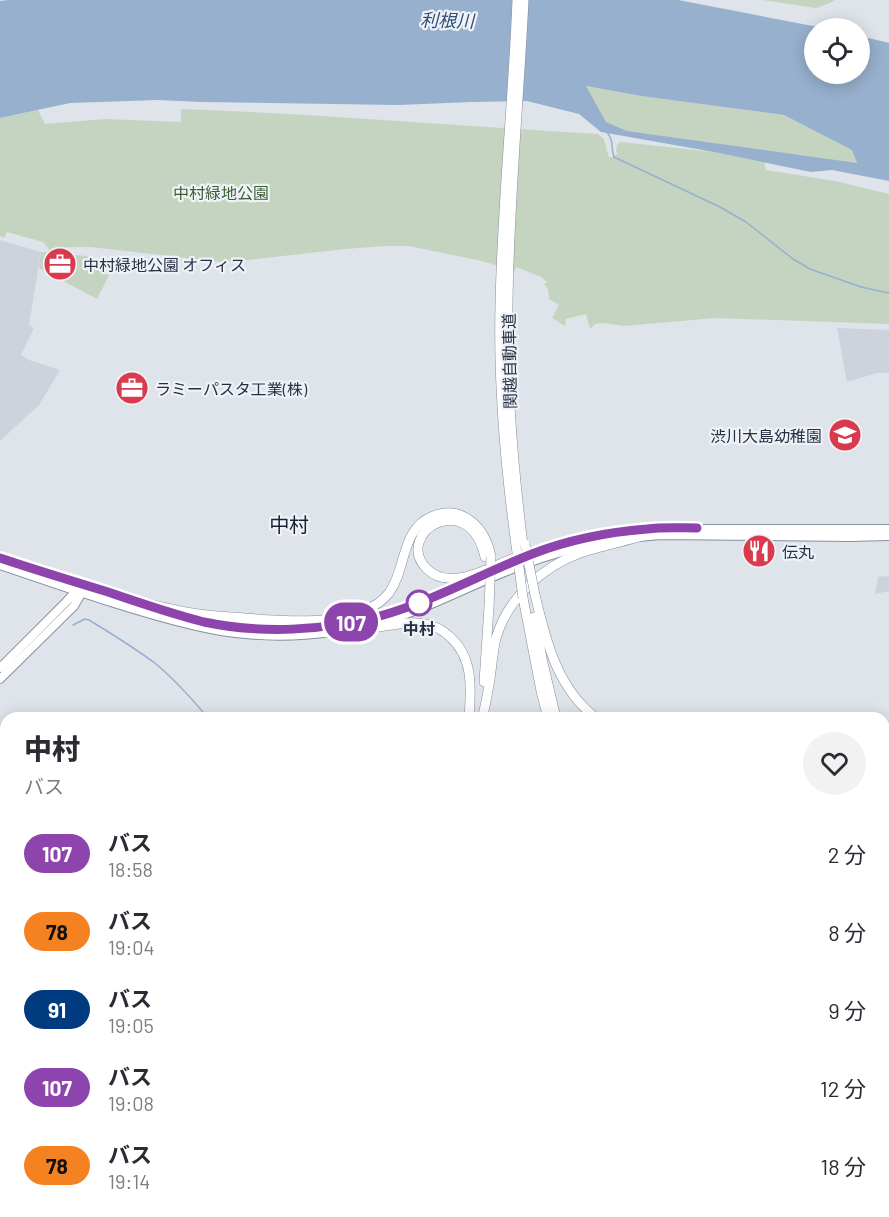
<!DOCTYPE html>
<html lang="ja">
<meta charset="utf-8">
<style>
:root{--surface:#fff;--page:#f2f2f3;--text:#2b2b33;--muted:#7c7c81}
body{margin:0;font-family:Barlow,"Noto Sans JP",sans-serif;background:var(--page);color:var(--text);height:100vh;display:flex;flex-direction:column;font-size:22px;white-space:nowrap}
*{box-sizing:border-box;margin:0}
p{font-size:20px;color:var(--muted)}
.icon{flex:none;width:33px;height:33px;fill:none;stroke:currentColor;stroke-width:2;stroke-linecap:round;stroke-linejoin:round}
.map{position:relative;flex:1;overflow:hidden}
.side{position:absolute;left:0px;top:712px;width:890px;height:506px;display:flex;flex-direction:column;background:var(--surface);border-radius:18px 18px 0 0;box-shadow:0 3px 15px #0003}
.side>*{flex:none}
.badge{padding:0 12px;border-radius:20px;font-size:21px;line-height:39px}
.fabs{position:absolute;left:804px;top:18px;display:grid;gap:12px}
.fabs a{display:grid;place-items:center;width:66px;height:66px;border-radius:50%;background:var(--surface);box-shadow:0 3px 15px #0003;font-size:30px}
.map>.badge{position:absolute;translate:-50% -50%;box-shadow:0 0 0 3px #fff}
.round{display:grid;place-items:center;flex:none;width:63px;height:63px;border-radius:32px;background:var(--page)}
.headline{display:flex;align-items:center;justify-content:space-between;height:102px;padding:0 24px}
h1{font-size:28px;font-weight:800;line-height:45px}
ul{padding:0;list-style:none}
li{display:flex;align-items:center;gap:18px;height:78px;padding:0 24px}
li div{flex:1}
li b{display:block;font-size:22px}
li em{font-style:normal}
li .badge{min-width:66px;font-weight:700;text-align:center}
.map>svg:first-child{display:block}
.built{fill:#cdd2dc}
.green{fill:#c4d4c0}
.water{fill:#97b0cd;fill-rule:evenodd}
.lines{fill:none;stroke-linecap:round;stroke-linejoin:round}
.stream{stroke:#97b0cd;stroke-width:1.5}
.river{stroke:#97b0cd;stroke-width:9}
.trunk-casing{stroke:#8590a2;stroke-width:10}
.motorway-casing{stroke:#8590a2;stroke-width:10}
.trunk{stroke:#fff;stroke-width:8}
.motorway{stroke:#fff;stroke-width:9}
.rail{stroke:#778295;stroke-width:1.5;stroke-dasharray:3 6;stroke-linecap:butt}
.motorway-bridge-casing{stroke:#8590a2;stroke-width:10;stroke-linecap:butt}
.motorway-bridge{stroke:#fff;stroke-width:9}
.line-casing{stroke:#fff;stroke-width:14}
.line{stroke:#8e44ad;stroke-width:9}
.stop-dot{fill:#fff;stroke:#8e44ad;stroke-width:3}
.labels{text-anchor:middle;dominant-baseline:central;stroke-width:4.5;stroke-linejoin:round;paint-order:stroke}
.park-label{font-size:16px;fill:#3a5f33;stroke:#eff2f7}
.poi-label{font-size:16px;fill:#273043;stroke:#eff2f7;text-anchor:start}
.street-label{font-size:16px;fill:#273043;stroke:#eff2f7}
.stop-label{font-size:16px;font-weight:bold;fill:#273043;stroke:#eff2f7}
.water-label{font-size:18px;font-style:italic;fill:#2d4d7a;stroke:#eff2f7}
.quarter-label{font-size:20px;fill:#192133;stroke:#eff2f7}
</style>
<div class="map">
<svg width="889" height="1217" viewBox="0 0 889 1217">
<rect width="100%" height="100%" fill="#dfe3ea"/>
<!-- built -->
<path class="built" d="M0,240L41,252L29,325L34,328L21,355L29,360L60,370L39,405L0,441Z
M837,328L889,330V373H877L847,382Z
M889,576V591L875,594L878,577Z
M152,1212H229L236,1217H148Z"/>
<!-- green -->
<path class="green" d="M763,0H835L830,3L816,8Z
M585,86L641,96L784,115L853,150L857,164L627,131L606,122Z
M181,109C320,114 459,126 598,134L604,139L609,158L618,154L616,151L617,144L621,142L714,152L764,162L766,170L835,181L889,194V324L715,318L624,326L603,323L595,324L590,329L586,314L566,319L565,326L552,318L559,305L549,299L548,289L544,284L547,282L541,277L516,267L515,271L482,261L409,246H384L345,249L238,261L222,262L91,247H73L52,249L51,253L86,256L106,263L102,269L104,273L109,275L97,299L39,268L41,252H48L49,249L43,242L7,232L4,238L0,236V118L38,110L45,124L105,119L181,122Z"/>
<!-- water -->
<path class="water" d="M9,0H678L823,28H814V74H860V36L889,43V181L832,170L811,172L714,152L601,132L579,114L527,101L471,102L398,105L201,102L158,100L70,103L0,118V1ZM586,86L641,96L784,115L852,150L857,163L627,131L606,122Z"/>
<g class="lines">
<!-- stream -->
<path class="stream" d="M607,132C615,143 610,146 614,157L720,207L746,222L793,259L810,269L861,287L889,293
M73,625L85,619L89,620C112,634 135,648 156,664C175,680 193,700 208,718
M699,718L704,717L711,718
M884,739L889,740"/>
<!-- river -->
<path class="river" d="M884,760L889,754
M0,972L6,970
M884,1158L889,1143
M140,1217L144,1212
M861,1217L863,1212"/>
<!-- trunk casing -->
<g class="trunk-casing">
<path id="trunk" d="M638,537L661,535L850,537L889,536
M549,548L600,535L649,529H889
M0,558L137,602
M0,565C38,578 76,591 114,603C149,614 185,625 221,631C258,637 295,637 332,632
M169,612C244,635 324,635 399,610C428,600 456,587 484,575
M371,625C422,612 468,586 517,567C547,555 578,546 610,541
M0,668L66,602L78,589
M0,679L74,606L82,592L83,588"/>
</g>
<!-- motorway casing -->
<g class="motorway-casing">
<path id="motorway" d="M516,545C505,465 498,385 500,305C502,203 513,102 517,0
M523,545C513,465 506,385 508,304C509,203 519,101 524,0
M485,557C469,486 392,534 427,569C450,592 490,567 514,558C527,554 541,550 554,546
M535,595C546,641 557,688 596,718
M523,598L541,691L548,718
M132,600C154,605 177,611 199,614C214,616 230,617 245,618C286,621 360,629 389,593C407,569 400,529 433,516C463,504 486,529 491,557
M534,617L543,663L556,718
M327,633C356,633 379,626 406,623C422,622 437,625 449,636C474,657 471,689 469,718
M484,682L489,607
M483,715C486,703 488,691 490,679C492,665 493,651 496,638C508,598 542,567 580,553C601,546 622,542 643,536
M757,1212L760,1217
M769,1212L772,1217"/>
</g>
<!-- trunk -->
<use href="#trunk" class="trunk"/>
<!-- motorway -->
<use href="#motorway" class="motorway"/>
<!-- rail -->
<path class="rail" d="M884,1083L889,1082
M0,1084L6,1088"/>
<!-- motorway-bridge casing -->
<g class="motorway-bridge-casing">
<path id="motorway-bridge" d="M525,544L535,595
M516,545L523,598
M489,607L491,557"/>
</g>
<!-- motorway-bridge -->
<use href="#motorway-bridge" class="motorway-bridge"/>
</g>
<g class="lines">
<!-- line casing -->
<g class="line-casing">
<path id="line" d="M0,558C36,570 72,581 108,592C140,603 172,614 204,622C261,634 323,631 380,616C433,601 481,574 532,554C568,540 608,532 647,529C663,527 680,528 697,528"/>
</g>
<!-- line -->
<use href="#line" class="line"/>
</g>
<!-- icons -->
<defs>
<g id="office-disc" transform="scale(1.725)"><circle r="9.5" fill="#da3a4d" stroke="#eff2f7"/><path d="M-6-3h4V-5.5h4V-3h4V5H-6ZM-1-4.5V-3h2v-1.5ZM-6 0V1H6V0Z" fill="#fff"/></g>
<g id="school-disc" transform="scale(1.725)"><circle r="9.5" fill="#da3a4d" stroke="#eff2f7"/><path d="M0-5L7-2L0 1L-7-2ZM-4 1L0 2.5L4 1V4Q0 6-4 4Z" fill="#fff"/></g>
<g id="restaurant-disc" transform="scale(1.725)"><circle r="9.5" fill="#da3a4d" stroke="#eff2f7"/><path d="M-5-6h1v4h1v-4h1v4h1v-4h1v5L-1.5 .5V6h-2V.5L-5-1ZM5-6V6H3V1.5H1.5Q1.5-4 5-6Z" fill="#fff"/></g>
</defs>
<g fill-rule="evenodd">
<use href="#office-disc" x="60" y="264"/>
<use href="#office-disc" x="132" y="388"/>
<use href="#school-disc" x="845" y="435"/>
<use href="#restaurant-disc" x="759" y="551"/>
</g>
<!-- markers -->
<circle class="stop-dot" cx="419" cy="603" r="12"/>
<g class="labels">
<!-- park labels -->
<g class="park-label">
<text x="221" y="192">中村緑地公園</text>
</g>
<!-- poi labels -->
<g class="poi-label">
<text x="83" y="264">中村緑地公園 オフィス</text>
<text x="155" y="388">ラミーパスタ工業(株)</text>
<text x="822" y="435" text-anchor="end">渋川大島幼稚園</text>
<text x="782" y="551">伝丸</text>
</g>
<!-- street labels -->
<g class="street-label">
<text transform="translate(509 361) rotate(-91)">関越自動車道</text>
</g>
<!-- stop labels -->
<g class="stop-label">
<text x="419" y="628">中村</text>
</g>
<!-- water labels -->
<g class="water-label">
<text transform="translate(447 20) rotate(1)">利根川</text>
</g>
<!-- quarter labels -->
<g class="quarter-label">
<text x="289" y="524">中村</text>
</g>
</g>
</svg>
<div class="fabs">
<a><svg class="icon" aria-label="locate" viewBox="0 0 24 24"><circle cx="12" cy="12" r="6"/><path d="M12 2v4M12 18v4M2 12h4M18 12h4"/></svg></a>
</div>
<b class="badge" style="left:351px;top:622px;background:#8e44ad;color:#fff">107</b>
<section class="side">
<div class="headline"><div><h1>中村</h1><p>バス</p></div><a class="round"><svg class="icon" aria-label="heart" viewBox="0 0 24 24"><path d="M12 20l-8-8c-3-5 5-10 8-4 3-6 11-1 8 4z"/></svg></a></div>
<ul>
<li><span class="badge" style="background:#8e44ad;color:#fff">107</span><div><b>バス</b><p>18:58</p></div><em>2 分</em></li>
<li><span class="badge" style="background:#f58220;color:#111">78</span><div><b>バス</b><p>19:04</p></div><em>8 分</em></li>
<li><span class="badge" style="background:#003b80;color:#fff">91</span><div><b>バス</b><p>19:05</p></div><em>9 分</em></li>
<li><span class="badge" style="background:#8e44ad;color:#fff">107</span><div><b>バス</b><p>19:08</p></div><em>12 分</em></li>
<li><span class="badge" style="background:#f58220;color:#111">78</span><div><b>バス</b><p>19:14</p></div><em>18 分</em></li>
</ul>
</section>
</div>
